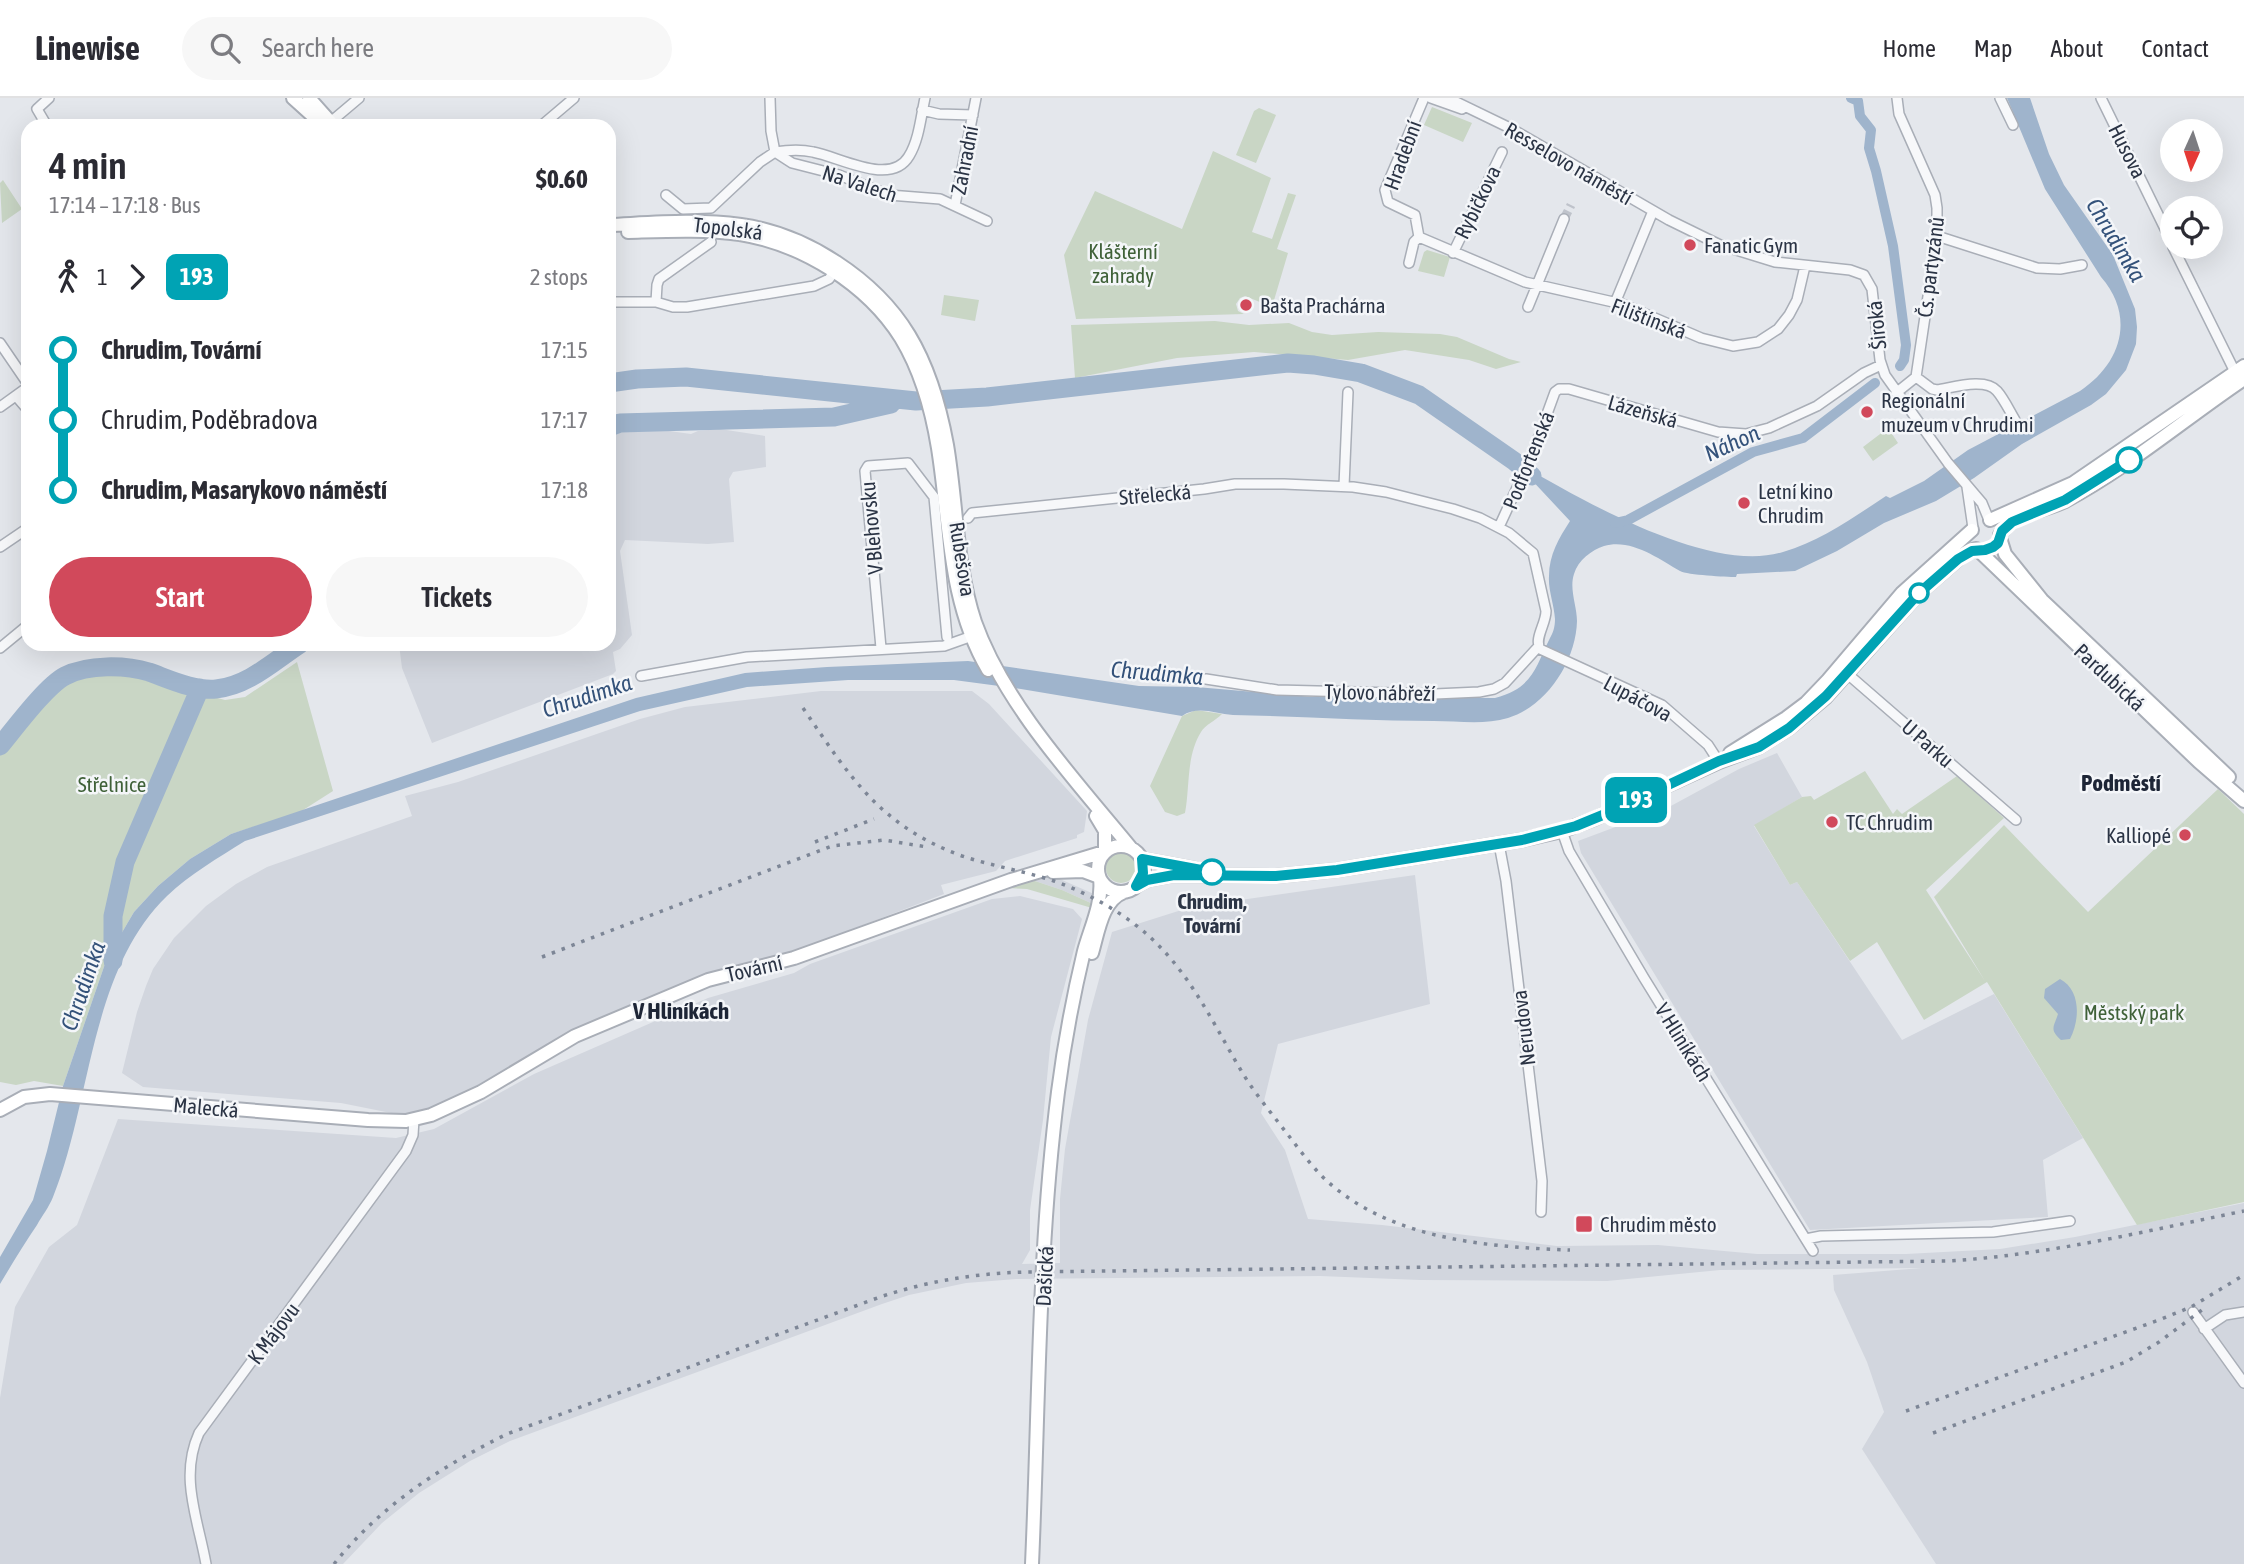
<!DOCTYPE html>
<meta charset="utf-8">
<style>
:root{--surface:#fff;--page:#f7f7f7;--text:#2b2b33;--muted:#7c7c81;--line:#e1e1e2;--accent:#d1495b}
body{margin:0;font-family:"Asap Condensed",sans-serif;background:var(--page);color:var(--text);height:100vh;display:flex;flex-direction:column;font-size:26px;white-space:nowrap}
*{box-sizing:border-box;margin:0}
p{font-size:23px;color:var(--muted)}
.icon{flex:none;width:38px;height:38px;fill:none;stroke:currentColor;stroke-width:2;stroke-linecap:round;stroke-linejoin:round}
.map{position:relative;flex:1;overflow:hidden}
.drawer{position:absolute;left:21px;top:21px;width:595px;height:532px;display:flex;flex-direction:column;background:var(--surface);border-radius:21px;box-shadow:0 7px 28px #0002}
.drawer>*{flex:none}
.badge{padding:0 14px;border-radius:10px;font-size:24px;line-height:46px}
.needle{width:46px;rotate:183deg}
.tools{position:absolute;left:2160px;top:21px;display:grid;gap:14px}
.tools a{display:grid;place-items:center;width:63px;height:63px;border-radius:50%;background:var(--surface);box-shadow:0 7px 28px #0002;font-size:35px}
.map>.badge{position:absolute;translate:-50% -50%;box-shadow:0 0 0 4px #fff}
.legs{display:flex;align-items:center;gap:10px;height:77px;padding:0 28px;font-size:23px}
.legs p{margin-inline-start:auto}
.summary{display:flex;align-items:center;justify-content:space-between;height:119px;padding:0 28px}
h1{font-size:38px;font-weight:600;line-height:52px}
.action{display:flex;gap:14px;margin-top:auto;padding:14px 28px}
.action a{flex:1;height:80px;border-radius:42px;background:var(--accent);color:#fff;font-size:28px;font-weight:600;line-height:80px;text-align:center}
.action a+a{background:var(--page);color:var(--text)}
ul{padding:0 28px;list-style:none}
li{display:flex;align-items:center;gap:24px;height:70px;font-size:26px}
li i{display:grid;place-items:center;width:10px;height:100%;margin:0 9px;background:currentColor}
li i::after{content:'';width:18px;height:18px;margin:-9px;border:5px solid;border-radius:50%;background:var(--surface)}
li p{margin-inline-start:auto}
li:first-child i{background:linear-gradient(#0000 50%,currentColor 0)}
li:last-child i{background:linear-gradient(currentColor 50%,#0000 0)}
header{display:flex;align-items:center;gap:42px;box-sizing:border-box;height:98px;padding:0 35px;background:var(--surface);border-bottom:2px solid var(--line)}
header strong{font-size:33px}
nav{display:flex;gap:38px;margin-inline-start:auto;font-size:24px}
.search{width:490px;height:63px;background:var(--page);display:flex;align-items:center;gap:18px;box-sizing:border-box;padding:0 24px;border-radius:38px;color:var(--muted);font-size:26px}
.map>svg:first-child{display:block}
.built{fill:#d2d6de}
.green{fill:#c9d6c5}
.water{fill:#9fb4cc}
.lines{fill:none;stroke-linecap:round;stroke-linejoin:round}
.canal{stroke:#9fb4cc;stroke-width:10}
.river{stroke:#9fb4cc;stroke-width:19}
.street-tunnel{stroke:#bfc3cb;stroke-width:9;stroke-dasharray:9 4.5;stroke-linecap:butt}
.street-casing{stroke:#a9aeb7;stroke-width:12}
.secondary-casing{stroke:#a9aeb7;stroke-width:16}
.street{stroke:#f7f8fa;stroke-width:9}
.secondary{stroke:#fff;stroke-width:12}
.rail{stroke:#7d8696;stroke-width:3.5;stroke-dasharray:3.5 7;stroke-linecap:butt}
.line-1-casing{stroke:#fff;stroke-width:16}
.line-1{stroke:#00a3b4;stroke-width:10}
.poi-dot{fill:#d1495b;stroke:#f4f6f9;stroke-width:2.5}
.stop-1-dot{fill:#fff;stroke:#00a3b4;stroke-width:3.5}
.labels{text-anchor:middle;dominant-baseline:central;stroke-width:5;stroke-linejoin:round;paint-order:stroke}
.street-label{font-size:21px;fill:#2b3445;stroke:#f4f6f9}
.poi-label{font-size:21px;fill:#2b3445;stroke:#f4f6f9;text-anchor:start}
.park-label{font-size:21px;fill:#3f6138;stroke:#f4f6f9}
.stop-label{font-size:21px;font-weight:bold;fill:#2b3445;stroke:#f4f6f9}
.water-label{font-size:23px;font-style:italic;fill:#34527a;stroke:#f4f6f9}
.neighbourhood-label{font-size:23px;font-weight:bold;fill:#1d2536;stroke:#f4f6f9}
</style>
<header>
<strong>Linewise</strong>
<div class="search"><svg class="icon" aria-label="search" viewBox="0 0 24 24"><circle cx="10" cy="10" r="6"/><path d="M15 15l6 6"/></svg>Search here</div>
<nav><a>Home</a><a>Map</a><a>About</a><a>Contact</a></nav>
</header>
<div class="map">
<svg width="2244" height="1466" viewBox="0 0 2244 1466">
<rect width="100%" height="100%" fill="#e4e7ec"/>
<!-- built -->
<path class="built" d="M647,330L691,336L698,333L720,331L765,338L766,369L733,374L729,381L734,444L708,446L625,442L620,453L632,537L620,551L613,554L616,573L613,576L432,645L402,570L399,546H609V338L629,332Z
M821,593H972L989,606L1087,713L1084,734L1077,737V740L1005,763L996,773L941,787L944,796L775,861L727,872L461,999L427,1012L401,1017L341,1005L143,989L122,975L137,914L146,888L153,871L174,840L206,808L236,786L267,769L412,718L405,698L458,684L640,621L685,609Z
M1777,655L1802,699L1754,728L1790,787L1797,784L1902,942L1994,896L2083,1040L2043,1062L2048,1119L1810,1132L1581,755L1578,743L1669,709L1739,671Z
M1415,777L1430,906L1278,946L1261,1015L1285,1052L1308,1121L1382,1127L1557,1148L1658,1147L1757,1156H1906L2000,1151L2075,1139L2244,1105V1466H1936L1862,1351L1884,1314L1867,1264L1834,1192L1833,1177L1922,1170L1720,1172L1607,1183L1420,1182L1320,1178L1016,1181L966,1185L909,1197L882,1206L510,1343L470,1363L419,1395L382,1425L343,1466H0V1300L15,1209L49,1149L77,1127L118,1021L396,1040L434,1031L534,976L708,900L794,875L810,866L992,801L1020,798L1073,811L1082,821L1051,939L1043,1022L1030,1112V1152L1022,1166L1060,1165V1101L1065,1051L1088,922L1112,834L1191,809Z
M1053,778L1094,796L1093,806L1062,792L1032,782Z"/>
<!-- green -->
<path class="green" d="M1432,9L1472,25L1463,44L1424,27Z
M1259,10L1276,17L1256,65L1236,57L1254,13Z
M1213,53L1271,80L1252,134L1272,141L1288,95L1296,97L1277,151L1288,155L1272,209L1245,198L1240,200L1236,206L1238,213L1244,216L1076,221L1064,157L1095,93L1182,131Z
M3,82L22,111L2,125L0,85Z
M1427,152L1450,159L1444,179L1418,173L1424,154Z
M944,197L979,202L975,223L941,217Z
M1215,223L1249,227L1289,225L1312,234L1332,237L1378,234L1440,236L1457,239L1509,261L1521,264L1496,271L1469,262L1405,252L1348,262L1254,254L1177,260L1075,280L1071,227Z
M1888,330L1898,345L1873,363L1863,349Z
M297,564L333,693L300,714L231,736L190,761L158,788L134,814L107,860L63,988L34,983L16,987L0,984V656L44,597L79,573L108,571L225,602L245,599Z
M1196,612L1222,616C1215,623 1205,627 1201,634C1186,658 1190,689 1185,715L1177,718L1165,714L1150,688L1182,618Z
M1865,673L1893,716L1897,711L1902,716L1957,678L2004,720L1926,792L1985,883L1934,799L2004,727L2088,814L2218,691L2244,716V1104L2137,1127L1987,884L1924,922L1877,844L1850,863L1797,784L1790,787L1754,727L1802,699L1811,698L1814,702Z
M1106 770a15 15 0 1 1 30 0a15 15 0 1 1-30 0Z
M1032,782L1062,792L1093,806L1092,810L1027,791L1005,790Z"/>
<!-- water -->
<path class="water" d="M2007,0H2030L2049,56L2064,87L2113,157L2135,211L2137,229L2136,246L2126,272L2106,296L2091,307L2022,346L1974,380L1936,403L1884,425L1837,453L1795,473L1737,476L1736,479C1727,479 1687,477 1680,473C1659,461 1631,440 1604,448C1592,452 1578,462 1574,476C1569,491 1577,508 1577,523C1576,563 1547,608 1508,620C1485,627 1458,623 1434,623C1367,623 1300,618 1233,617C1215,616 1198,607 1182,618L1021,591L954,582H848L747,589L640,613L245,743C218,760 190,776 167,798C89,874 92,1003 53,1099C49,1109 42,1118 37,1127C24,1146 12,1166 0,1186V1159L33,1102L47,1053L63,988L107,860L134,814L158,788L190,761L231,736L636,600L745,575L827,569L968,563L1139,588L1196,589L1313,599L1495,600C1533,590 1535,570 1550,540C1553,535 1555,529 1555,521C1554,506 1548,492 1549,478C1549,457 1559,440 1570,423L1514,363C1579,400 1708,477 1783,454C1821,443 1854,419 1886,398L1890,400L1924,383L1968,352L2080,293C2121,266 2136,219 2101,179L2045,91Z
M2060,881C2081,892 2080,922 2070,941L2061,942C2049,931 2054,929 2058,916L2044,900L2045,891Z"/>
<g class="lines">
<!-- canal -->
<path class="canal" d="M1851,0L1858,3L1860,18L1871,32L1869,50L1876,73L1893,148L1906,247L1904,262L1900,268
M1615,425L1628,422L1753,354L1803,340L1875,285"/>
<!-- river -->
<path class="river" d="M609,285L637,281L686,279L916,303L987,299L1288,265L1314,267L1361,275L1419,297L1514,363L1532,378
M609,329L620,325L834,319L891,306
M0,648C15,630 46,588 65,578C88,566 126,567 149,574C169,581 194,593 216,591C248,588 274,563 300,546
M113,863V818L125,764L200,590"/>
<!-- street-tunnel -->
<path class="street-tunnel" d="M1564,121L1571,107"/>
<!-- street casing -->
<g class="street-casing">
<path id="street" d="M770,0L771,33L775,54C788,52 800,51 813,54C840,59 891,89 909,58C919,42 921,18 925,0
M1431,0L1462,11
M1448,0L1512,31L1669,122L1720,147L1775,164L1850,172L1864,177L1872,191L1880,262L1885,277L1948,365L1982,405L1989,422
M2000,0L2013,27
M2101,0L2172,145
M922,12L939,16L973,17
M327,27L359,0
M47,28L37,11L49,0
M541,28L574,0
M666,97L683,111L711,110L760,64L775,54L792,65L839,77L889,97L940,101L987,123
M955,107L976,0
M1937,138L2037,170L2060,171L2082,167
M1419,139L1525,184L1622,206L1701,240L1733,248L1758,244L1778,231L1789,217L1797,202L1805,168
M1419,139L1415,117L1388,104L1385,92L1424,0
M2173,149L2235,274
M1453,155L1502,54
M1409,165L1414,144L1419,139
M609,204H656L673,209H687L814,188L829,181L836,171
M656,204L657,187L659,181L711,144
M1615,205L1653,113
M1528,209L1564,121
M0,245L28,286
M1916,279L1932,291L1937,292C1952,290 1985,279 1997,293C2004,301 2009,312 2015,322
M1896,295L1916,279L1937,138V110L1935,97L1899,16L1897,0
M16,298L28,312
M0,309L28,289
M1344,388L1348,294
M1967,389L1973,430
M968,420L972,415L1204,391L1235,386H1284L1353,389L1386,394L1453,411L1480,420L1509,435L1533,455L1546,513C1546,526 1534,540 1540,551L1662,607L1708,647L1719,664
M1499,429L1532,357L1555,294L1559,291H1569L1718,334L1746,336L1769,330L1817,308L1864,275L1881,267
M0,449L28,430
M0,550L28,527
M881,550L865,373L868,368L908,365L934,399L947,539
M1843,572L2016,722
M641,578L747,559L944,548L975,537
M1206,581L1277,592L1435,596L1479,594L1494,591L1505,585L1538,549
M1562,733L1569,753L1644,880L1813,1153
M1499,746L1506,783L1542,1083L1541,1114
M1806,1141L1821,1138L1993,1134L2070,1123
M2193,1214L2244,1285
M2204,1231L2225,1217L2244,1214
M206,1466C198,1421 179,1379 199,1335L406,1053L413,1037L414,1021"/>
</g>
<!-- secondary casing -->
<g class="secondary-casing">
<path id="secondary" d="M293,0L324,28
M309,0L334,28
M609,127C653,125 697,121 741,127C806,136 875,181 909,237C929,270 940,309 947,347C957,406 956,467 975,524C1004,606 1076,683 1131,750
M628,134C665,133 703,131 740,136C802,146 867,186 901,240C921,273 932,313 938,350C950,425 948,504 988,572
M1990,422L2073,385L2244,268
M2000,437C2011,416 2045,413 2065,403C2126,371 2186,320 2244,281
M2000,440L2005,456L2042,502L2229,679
M1978,452L2199,664L2244,703
M1730,655L1786,620L1806,605L1828,582L1902,495L1972,432
M1096,718L1105,733V754
M1098 771a23 23 0 1 1 46 0a23 23 0 1 1-46 0Z
M1142,761L1196,771
M1053,774L1083,773L1099,779
M1136,788L1147,782L1174,777L1276,778L1337,772L1522,742L1562,733L1594,721L1719,664L1759,649L1789,630L1826,599L1918,496L1964,456L1976,451
M1092,855C1098,835 1102,802 1124,794
M0,1012L24,999L50,996L368,1022L406,1023L431,1017L481,994L575,938L708,882L794,860L1011,782L1104,754
M1032,1466C1039,1309 1038,1150 1058,994C1064,947 1073,899 1084,853C1090,831 1103,804 1100,781"/>
</g>
<!-- street -->
<use href="#street" class="street"/>
<!-- secondary -->
<use href="#secondary" class="secondary"/>
<!-- rail -->
<path class="rail" d="M803,610C850,679 880,728 962,758C992,768 1024,773 1054,783C1082,793 1109,807 1133,825C1184,863 1208,916 1239,969C1252,992 1269,1012 1285,1033C1300,1052 1315,1074 1334,1089C1398,1142 1489,1149 1570,1152
M815,744L874,721
M542,859L832,748L884,742L927,749
M1906,1313L2159,1222L2191,1209L2244,1177
M1933,1335L2126,1264L2159,1244L2206,1209
M334,1466C380,1408 442,1368 507,1336L880,1199C928,1183 977,1175 1028,1174L1948,1163C2048,1157 2146,1133 2244,1113"/>
</g>
<g class="lines">
<!-- line-1 casing -->
<g class="line-1-casing">
<path id="line-1" d="M1212,774L1142,761L1143,775L1136,788L1147,782L1174,777L1276,778L1337,772L1522,742L1576,728L1615,712L1719,663L1759,649L1789,630L1826,598L1918,496L1958,461L1972,453L1985,452L1993,449L1998,445L2002,433L2012,424L2065,402L2129,362"/>
</g>
<!-- line-1 -->
<use href="#line-1" class="line-1"/>
</g>
<!-- markers -->
<g class="poi-dot">
<circle cx="1690" cy="147" r="7"/>
<circle cx="1246" cy="207" r="7"/>
<circle cx="1867" cy="314" r="7"/>
<circle cx="1744" cy="405" r="7"/>
<circle cx="1832" cy="724" r="7"/>
<circle cx="2185" cy="737" r="7"/>
<rect x="1575" y="1117" width="18" height="18" rx="3.5"/>
</g>
<g class="stop-1-dot">
<circle cx="2129" cy="362" r="12"/>
<circle cx="1919" cy="495" r="9"/>
<circle cx="1212" cy="774" r="12"/>
</g>
<g class="labels">
<!-- street labels -->
<g class="street-label">
<text transform="translate(2128 53) rotate(63)">Husova</text>
<text transform="translate(1402 57) rotate(-70)">Hradební</text>
<text transform="translate(964 62) rotate(-79)">Zahradní</text>
<text transform="translate(1569 65) rotate(30)">Resselovo náměstí</text>
<text transform="translate(860 85) rotate(18)">Na Valech</text>
<text transform="translate(1477 104) rotate(-64)">Rybičkova</text>
<text transform="translate(728 130) rotate(7)">Topolská</text>
<text transform="translate(1930 169) rotate(-83)">Čs. partyzánů</text>
<text transform="translate(1649 220) rotate(21)">Filištínská</text>
<text transform="translate(1876 227) rotate(-96)">Široká</text>
<text transform="translate(1643 313) rotate(16)">Lázeňská</text>
<text transform="translate(1528 362) rotate(-68)">Podfortenská</text>
<text transform="translate(1155 396) rotate(-5)">Střelecká</text>
<text transform="translate(871 430) rotate(-95)">V Blehovsku</text>
<text transform="translate(963 461) rotate(81)">Rubešova</text>
<text transform="translate(2110 579) rotate(43)">Pardubická</text>
<text transform="translate(1380 594) rotate(1)">Tylovo nábřeží</text>
<text transform="translate(1638 600) rotate(28)">Lupáčova</text>
<text transform="translate(1928 645) rotate(41)">U Parku</text>
<text transform="translate(754 870) rotate(-13)">Tovární</text>
<text transform="translate(1523 930) rotate(-97)">Nerudova</text>
<text transform="translate(1684 944) rotate(58)">V Hliníkách</text>
<text transform="translate(206 1009) rotate(5)">Malecká</text>
<text transform="translate(1044 1178) rotate(-87)">Dašická</text>
<text transform="translate(273 1235) rotate(-53)">K Májovu</text>
</g>
<!-- poi labels -->
<g class="poi-label">
<text x="1704" y="147">Fanatic Gym</text>
<text x="1260" y="207">Bašta Prachárna</text>
<text x="1881" y="302">Regionální<tspan x="1881" dy="24">muzeum v Chrudimi</tspan></text>
<text x="1758" y="393">Letní kino<tspan x="1758" dy="24">Chrudim</tspan></text>
<text x="1846" y="724">TC Chrudim</text>
<text x="2171" y="737" text-anchor="end">Kalliopé</text>
<text x="1600" y="1126">Chrudim město</text>
</g>
<!-- park labels -->
<g class="park-label">
<text x="1123" y="153">Klášterní<tspan x="1123" dy="24">zahrady</tspan></text>
<text x="112" y="686">Střelnice</text>
<text x="2134" y="914">Městský park</text>
</g>
<!-- stop labels -->
<g class="stop-label">
<text x="1212" y="803">Chrudim,<tspan x="1212" dy="24">Tovární</tspan></text>
</g>
<!-- water labels -->
<g class="water-label">
<text transform="translate(2116 142) rotate(59)">Chrudimka</text>
<text transform="translate(1732 345) rotate(-24)">Náhon</text>
<text transform="translate(1157 575) rotate(5)">Chrudimka</text>
<text transform="translate(587 598) rotate(-18)">Chrudimka</text>
<text transform="translate(83 888) rotate(-71)">Chrudimka</text>
</g>
<!-- neighbourhood labels -->
<g class="neighbourhood-label">
<text x="2121" y="685">Podměstí</text>
<text x="681" y="913">V Hliníkách</text>
</g>
</g>
</svg>
<div class="tools">
<a><svg class="needle" viewBox="-14 -14 28 28"><path d="M0-13l5 13h-10z" fill="#e53935"/><path d="M0 13l5-13h-10z" fill="#7c7c81"/></svg></a>
<a><svg class="icon" aria-label="locate" viewBox="0 0 24 24"><circle cx="12" cy="12" r="6"/><path d="M12 2v4M12 18v4M2 12h4M18 12h4"/></svg></a>
</div>
<b class="badge" style="left:1636px;top:702px;background:#00a3b4;color:#fff">193</b>
<section class="drawer">
<div class="summary"><div><h1>4 min</h1><p>17:14 – 17:18 · Bus</p></div><b>$0.60</b></div>
<div class="legs"><svg class="icon" aria-label="walk" viewBox="0 0 24 24"><circle cx="13" cy="4" r="2"/><path d="M13 8l-2 6 4 7M11 14l-3 7M7 12l3-4h3l4 4"/></svg>1<svg class="icon" aria-label="forward" viewBox="0 0 24 24"><path d="M9 5l7 7-7 7"/></svg><b class="badge" style="background:#00a3b4;color:#fff">193</b><p>2 stops</p></div>
<ul>
<li><i style="color:#00a3b4"></i><b>Chrudim, Tovární</b><p>17:15</p></li>
<li><i style="color:#00a3b4"></i><span>Chrudim, Poděbradova</span><p>17:17</p></li>
<li><i style="color:#00a3b4"></i><b>Chrudim, Masarykovo náměstí</b><p>17:18</p></li>
</ul>
<div class="action"><a>Start</a><a>Tickets</a></div>
</section>
</div>
